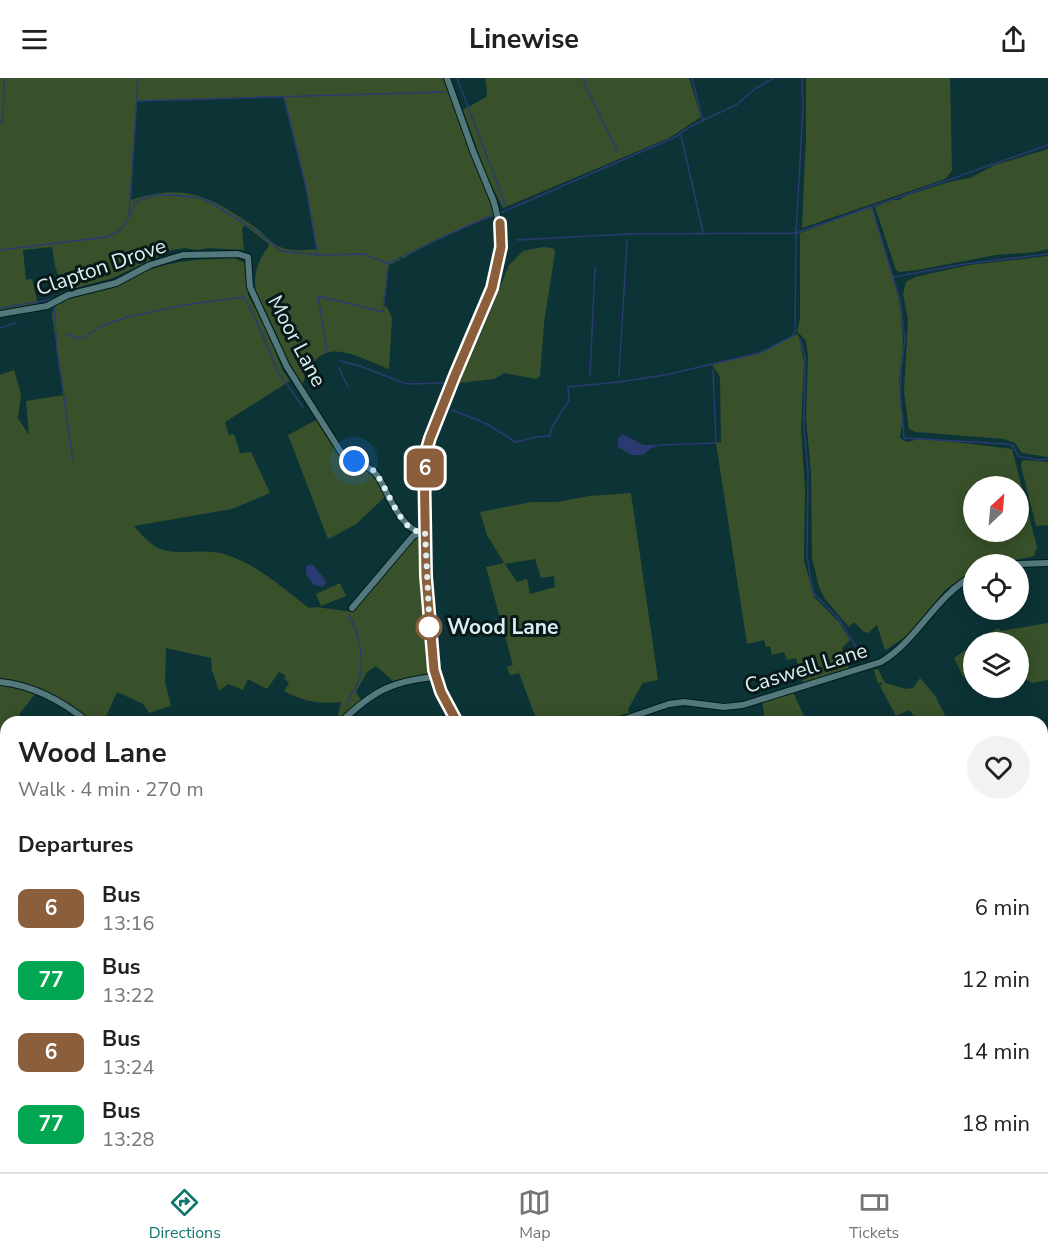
<!DOCTYPE html>
<meta charset="utf-8">
<style>
:root{--surface:#fff;--page:#f2f2f2;--text:#202124;--muted:#757577;--line:#e0e0e0;--accent:#0f766e}
body{margin:0;font-family:"Nunito Sans",sans-serif;background:var(--page);color:var(--text);height:100vh;display:flex;flex-direction:column;font-size:22px;white-space:nowrap}
*{box-sizing:border-box;margin:0}
p{font-size:20px;color:var(--muted)}
.icon{flex:none;width:33px;height:33px;fill:none;stroke:currentColor;stroke-width:2;stroke-linecap:round;stroke-linejoin:round}
.map{position:relative;flex:1;overflow:hidden}
.details{position:absolute;left:0px;top:638px;width:1048px;height:458px;display:flex;flex-direction:column;background:var(--surface);border-radius:18px 18px 0 0;box-shadow:0 3px 15px #0003}
.details>*{flex:none}
.badge{padding:0 12px;border-radius:9px;font-size:21px;line-height:39px}
.needle{width:39px;rotate:26deg}
.fabs{position:absolute;left:963px;top:398px;display:grid;gap:12px}
.fabs a{display:grid;place-items:center;width:66px;height:66px;border-radius:50%;background:var(--surface);box-shadow:0 3px 15px #0003;font-size:30px}
.you{position:absolute;width:30px;height:30px;margin:-15px;border:4px solid #fff;border-radius:50%;background:#1a73e8;box-shadow:0 0 0 9px #1a73e833}
.map>.badge{position:absolute;translate:-50% -50%;box-shadow:0 0 0 3px #fff}
h2{padding:0 18px;font-size:22px;line-height:54px}
.round{display:grid;place-items:center;flex:none;width:63px;height:63px;border-radius:32px;background:var(--page)}
.head{display:flex;align-items:center;justify-content:space-between;height:102px;padding:0 18px}
h1{font-size:28px;font-weight:700;line-height:45px}
ul{padding:0;list-style:none}
li{display:flex;align-items:center;gap:18px;height:72px;padding:0 18px}
li div{flex:1}
li b{display:block;font-size:22px}
li em{font-style:normal}
li .badge{min-width:66px;font-weight:700;text-align:center}
header{display:flex;justify-content:space-between;align-items:center;height:78px;padding:0 18px;background:var(--surface);font-size:27px;font-weight:700}
.tabs{display:flex;justify-content:space-around;align-items:center;height:84px;border-top:2px solid var(--line);background:var(--surface);font-size:16px;color:var(--muted)}
.tabs a{display:grid;justify-items:center;gap:3px}
.tabs .active{color:var(--accent)}
.map>svg:first-child{display:block}
.green{fill:#38512a;fill-rule:evenodd}
.water{fill:#2b3b72}
.lines{fill:none;stroke-linecap:round;stroke-linejoin:round}
.stream{stroke:#2b3b72;stroke-width:1.5}
.street-casing{stroke:#001a1d;stroke-width:8}
.highway-casing{stroke:#001a1d;stroke-width:12}
.street{stroke:#53797d;stroke-width:6}
.highway{stroke:#43ace4;stroke-width:10}
.line-casing{stroke:#fff;stroke-width:14}
.line{stroke:#8b5e3c;stroke-width:9}
.walk{stroke:#dbeff1;stroke-width:6;stroke-dasharray:0 10.8}
.stop-dot{fill:#fff;stroke:#8b5e3c;stroke-width:3}
.labels{text-anchor:middle;dominant-baseline:central;stroke-width:6;stroke-linejoin:round;paint-order:stroke}
.street-label{font-size:21px;fill:#dbeff1;stroke:#09191a}
.stop-label{font-size:21px;font-weight:bold;fill:#dbeff1;stroke:#09191a;text-anchor:start}
</style>
<header><svg class="icon" aria-label="menu" viewBox="0 0 24 24"><path d="M4 6h16M4 12h16M4 18h16"/></svg>Linewise<svg class="icon" aria-label="share" viewBox="0 0 24 24"><path d="M12 15V3M7 8l5-5 5 5M5 13v7h14v-7"/></svg></header>
<div class="map">
<svg width="1048" height="1094" viewBox="0 0 1048 1094">
<rect width="100%" height="100%" fill="#0c3437"/>
<!-- green -->
<path class="green" d="M0,0H443L473,81L496,137C464,150 432,163 402,181L401,178L399,179L400,182L389,187L384,228L387,229L392,240L389,291C350,276 319,254 302,308C288,286 280,263 269,240C264,229 255,219 255,206C255,190 260,180 269,168L268,165L244,147L242,151L244,172L208,170L197,172L184,170L172,172L113,200L72,211L69,204L64,205L63,202H60L55,188L52,169L23,172L26,202L32,201L38,227L0,233ZM283,18L306,109L316,171C304,172 293,174 280,169C272,166 263,155 255,149C210,119 186,104 131,122L137,23Z
M485,0H689L701,39L669,60L503,130L487,98L463,32L486,19L487,15Z
M806,0H950L952,93L945,101L802,150L806,59Z
M1048,71V171L1036,174L996,177L917,192L899,194L896,192L875,129L892,122H899L905,118L949,104L970,100L995,87Z
M872,128L898,218L901,236L903,267L899,304L903,339L900,360L907,364L919,361L956,364L1012,371L1037,469L1034,478L1030,479L994,486H974L973,492L945,512L908,559C899,561 894,568 885,572L877,547L868,555L864,554L854,544L849,549L825,521L819,509L812,480L811,395L806,340L808,278L806,263L797,253L800,241V155ZM974,408H1018V453H974Z
M543,169L553,170L555,174L544,245L540,298L536,301L504,295L494,301L460,305V300L477,265L509,187L523,173Z
M1048,178V379L1022,375L1015,365L1004,361L916,354L909,351L904,314L908,242L903,216L906,204L915,199L969,187Z
M234,180L245,185L248,217L264,246L283,293L290,303L225,344L229,357L234,356L240,375L251,374L270,415L232,431L134,448C142,458 154,471 167,473C188,476 206,470 227,477C258,487 284,511 309,530L316,529L353,534L417,459L420,462V514L429,594L424,597L393,603L376,588L367,594L356,614L361,622L337,643L341,624C318,626 305,624 284,613L289,605L284,600L286,598L279,594L267,611L248,601L243,612L228,606L219,613L212,593L211,580L166,570L165,604L171,628L149,635L143,626L117,614L104,643H91L65,624L37,609L0,601V297L14,292L21,316L18,340L29,357L26,323L64,317L52,237C55,214 94,215 111,210C124,207 135,196 148,192C176,182 205,181 234,180Z
M797,256L799,259L804,284L801,351L805,411L804,482L814,519L839,544L850,562L842,570L849,590L803,605L796,580L787,582L784,574L772,577L770,568L766,569L764,562L747,566L716,365L721,364L720,299L712,287L763,274Z
M320,340L340,378L351,385L365,389L374,397L386,418L355,447L328,461L288,357Z
M1025,382L1048,384V447L1036,448L1021,388L1022,383Z
M631,415L658,602L643,605L641,608L628,631L629,635L601,643H537L519,595L510,597L507,589L513,587L486,489L504,485L487,457L480,434L531,424H557L589,418ZM535,481L541,500L554,498L555,509L530,516L527,501L517,504L505,486Z
M340,505L346,518L321,528L316,516Z
M1048,545V602L1033,605L1019,598L1018,564H978L998,550L1001,553Z
M973,567V598L963,599L954,580Z
M878,591L885,605L906,611L913,610L920,600L934,616L948,643H918L909,632L896,638L880,608L882,606L881,604L878,606L874,592Z
M0,607L36,615L20,635L17,643L6,644V820L0,819Z
M792,612L804,638L793,643H765L762,624Z
M6,982V1089H296L297,1094H0V983Z
M511,1089H698L693,1094H484Z"/>
<!-- water -->
<path class="water" d="M623,356L643,367H660L650,371L643,377H632L618,369V360Z
M312,486C314,488 324,500 326,504L323,509L314,507L306,496V488Z"/>
<g class="lines">
<!-- stream -->
<path class="stream" d="M457,0L506,128
M582,0L617,73
M692,0L703,43
M284,19L306,109L318,177
M137,23L444,14
M0,44H3L4,0
M681,57L703,154
M872,130L900,222L905,262L901,291L900,316L904,360L1009,366L1013,368L1018,378L1039,382L1048,381
M498,136L673,60L693,47L736,27L756,10L774,0
M129,137L138,0
M517,162L628,156L796,155L803,31L802,0
M0,172L106,159L119,153L124,148L137,123L155,117H171L201,120L215,127L259,155L281,173L318,177L364,176L388,186C423,168 457,151 494,137
M894,199L965,186L1048,176
M54,228L57,271L73,383
M0,230L50,222
M0,250L16,245
M67,256L77,260H83L101,248L127,239L184,227L244,219L257,244L278,294L303,329
M800,261L805,279L804,351L808,393L807,478L811,503L814,516L838,540L863,580
M327,274L318,218L383,234L388,187
M340,283L360,288L407,306L444,305
M339,290L348,309
M590,298L595,189
M619,298L627,162
M452,332L487,346L516,364L536,359L550,358L551,351L569,322L568,309L619,304L665,297L760,275L791,259L795,254L796,155L1048,67
M660,367L716,365L713,292
M347,627C349,620 351,616 355,611C367,592 360,555 349,538
M272,1089V1094"/>
<!-- street casing -->
<g class="street-casing">
<path id="street" d="M447,0L473,73L494,124L501,153V169L492,210L455,297L430,360L424,380L426,498L434,592L441,614L457,644
M0,236L47,228L68,217L116,205L150,187L183,177L238,176L248,179L250,209L287,289L341,374C352,387 369,384 379,400C388,415 403,457 425,454
M1018,486L1048,485
M352,530L413,458L419,455
M0,604C33,607 62,623 88,644
M341,644C372,614 391,603 435,599
M616,644L669,626L684,624L724,629L743,627L881,584C918,562 935,518 974,497
M1042,876L1048,872
M0,971L6,970
M676,1094L678,1089
M697,1094L702,1089"/>
</g>
<!-- highway casing -->
<g class="highway-casing">
<path id="highway" d="M1042,686L1048,685
M1042,700L1048,699
M0,827L6,828
M0,840L6,841"/>
</g>
<!-- street -->
<use href="#street" class="street"/>
<!-- highway -->
<use href="#highway" class="highway"/>
</g>
<g class="lines">
<!-- line casing -->
<g class="line-casing">
<path id="line" d="M457,644L441,614L434,592L426,498L424,380L430,360L455,297L492,210L501,169L500,145"/>
</g>
<!-- line -->
<use href="#line" class="line"/>
<!-- walk -->
<path class="walk" d="M354,383C360,385 366,386 371,390C388,405 399,458 425,454L430,557L429,549"/>
</g>
<!-- markers -->
<circle class="stop-dot" cx="429" cy="549" r="12"/>
<g class="labels">
<!-- street labels -->
<g class="street-label">
<text transform="translate(101 189) rotate(-19)">Clapton Drove</text>
<text transform="translate(297 263) rotate(62)">Moor Lane</text>
<text transform="translate(806 590) rotate(-17)">Caswell Lane</text>
</g>
<!-- stop labels -->
<g class="stop-label">
<text x="447" y="549">Wood Lane</text>
</g>
</g>
</svg>
<div class="fabs">
<a><svg class="needle" viewBox="-14 -14 28 28"><path d="M0-13l5 13h-10z" fill="#e53935"/><path d="M0 13l5-13h-10z" fill="#757577"/></svg></a>
<a><svg class="icon" aria-label="locate" viewBox="0 0 24 24"><circle cx="12" cy="12" r="6"/><path d="M12 2v4M12 18v4M2 12h4M18 12h4"/></svg></a>
<a><svg class="icon" aria-label="layers" viewBox="0 0 24 24"><path d="M12 4l9 5-9 5-9-5zM3 14l9 5 9-5"/></svg></a>
</div>
<div class="you" style="left:354px;top:383px"></div>
<b class="badge" style="left:425px;top:390px;background:#8b5e3c;color:#fff">6</b>
<section class="details">
<div class="head"><div><h1>Wood Lane</h1><p>Walk · 4 min · 270 m</p></div><a class="round"><svg class="icon" aria-label="heart" viewBox="0 0 24 24"><path d="M12 20l-8-8c-3-5 5-10 8-4 3-6 11-1 8 4z"/></svg></a></div>
<h2>Departures</h2>
<ul>
<li><span class="badge" style="background:#8b5e3c;color:#fff">6</span><div><b>Bus</b><p>13:16</p></div><em>6 min</em></li>
<li><span class="badge" style="background:#00a651;color:#fff">77</span><div><b>Bus</b><p>13:22</p></div><em>12 min</em></li>
<li><span class="badge" style="background:#8b5e3c;color:#fff">6</span><div><b>Bus</b><p>13:24</p></div><em>14 min</em></li>
<li><span class="badge" style="background:#00a651;color:#fff">77</span><div><b>Bus</b><p>13:28</p></div><em>18 min</em></li>
</ul>
</section>
</div>
<nav class="tabs">
<a class="active"><svg class="icon" aria-label="directions" viewBox="0 0 24 24"><path d="M12 3l9 9-9 9-9-9zM9 14v-3h6M13 9l2 2-2 2"/></svg>Directions</a>
<a><svg class="icon" aria-label="map" viewBox="0 0 24 24"><path d="M3 6l6-2 6 2 6-2v14l-6 2-6-2-6 2zM9 4v14M15 6v14"/></svg>Map</a>
<a><svg class="icon" aria-label="tickets" viewBox="0 0 24 24"><path d="M3 7h18v10H3zM15 7v10"/></svg>Tickets</a>
</nav>
